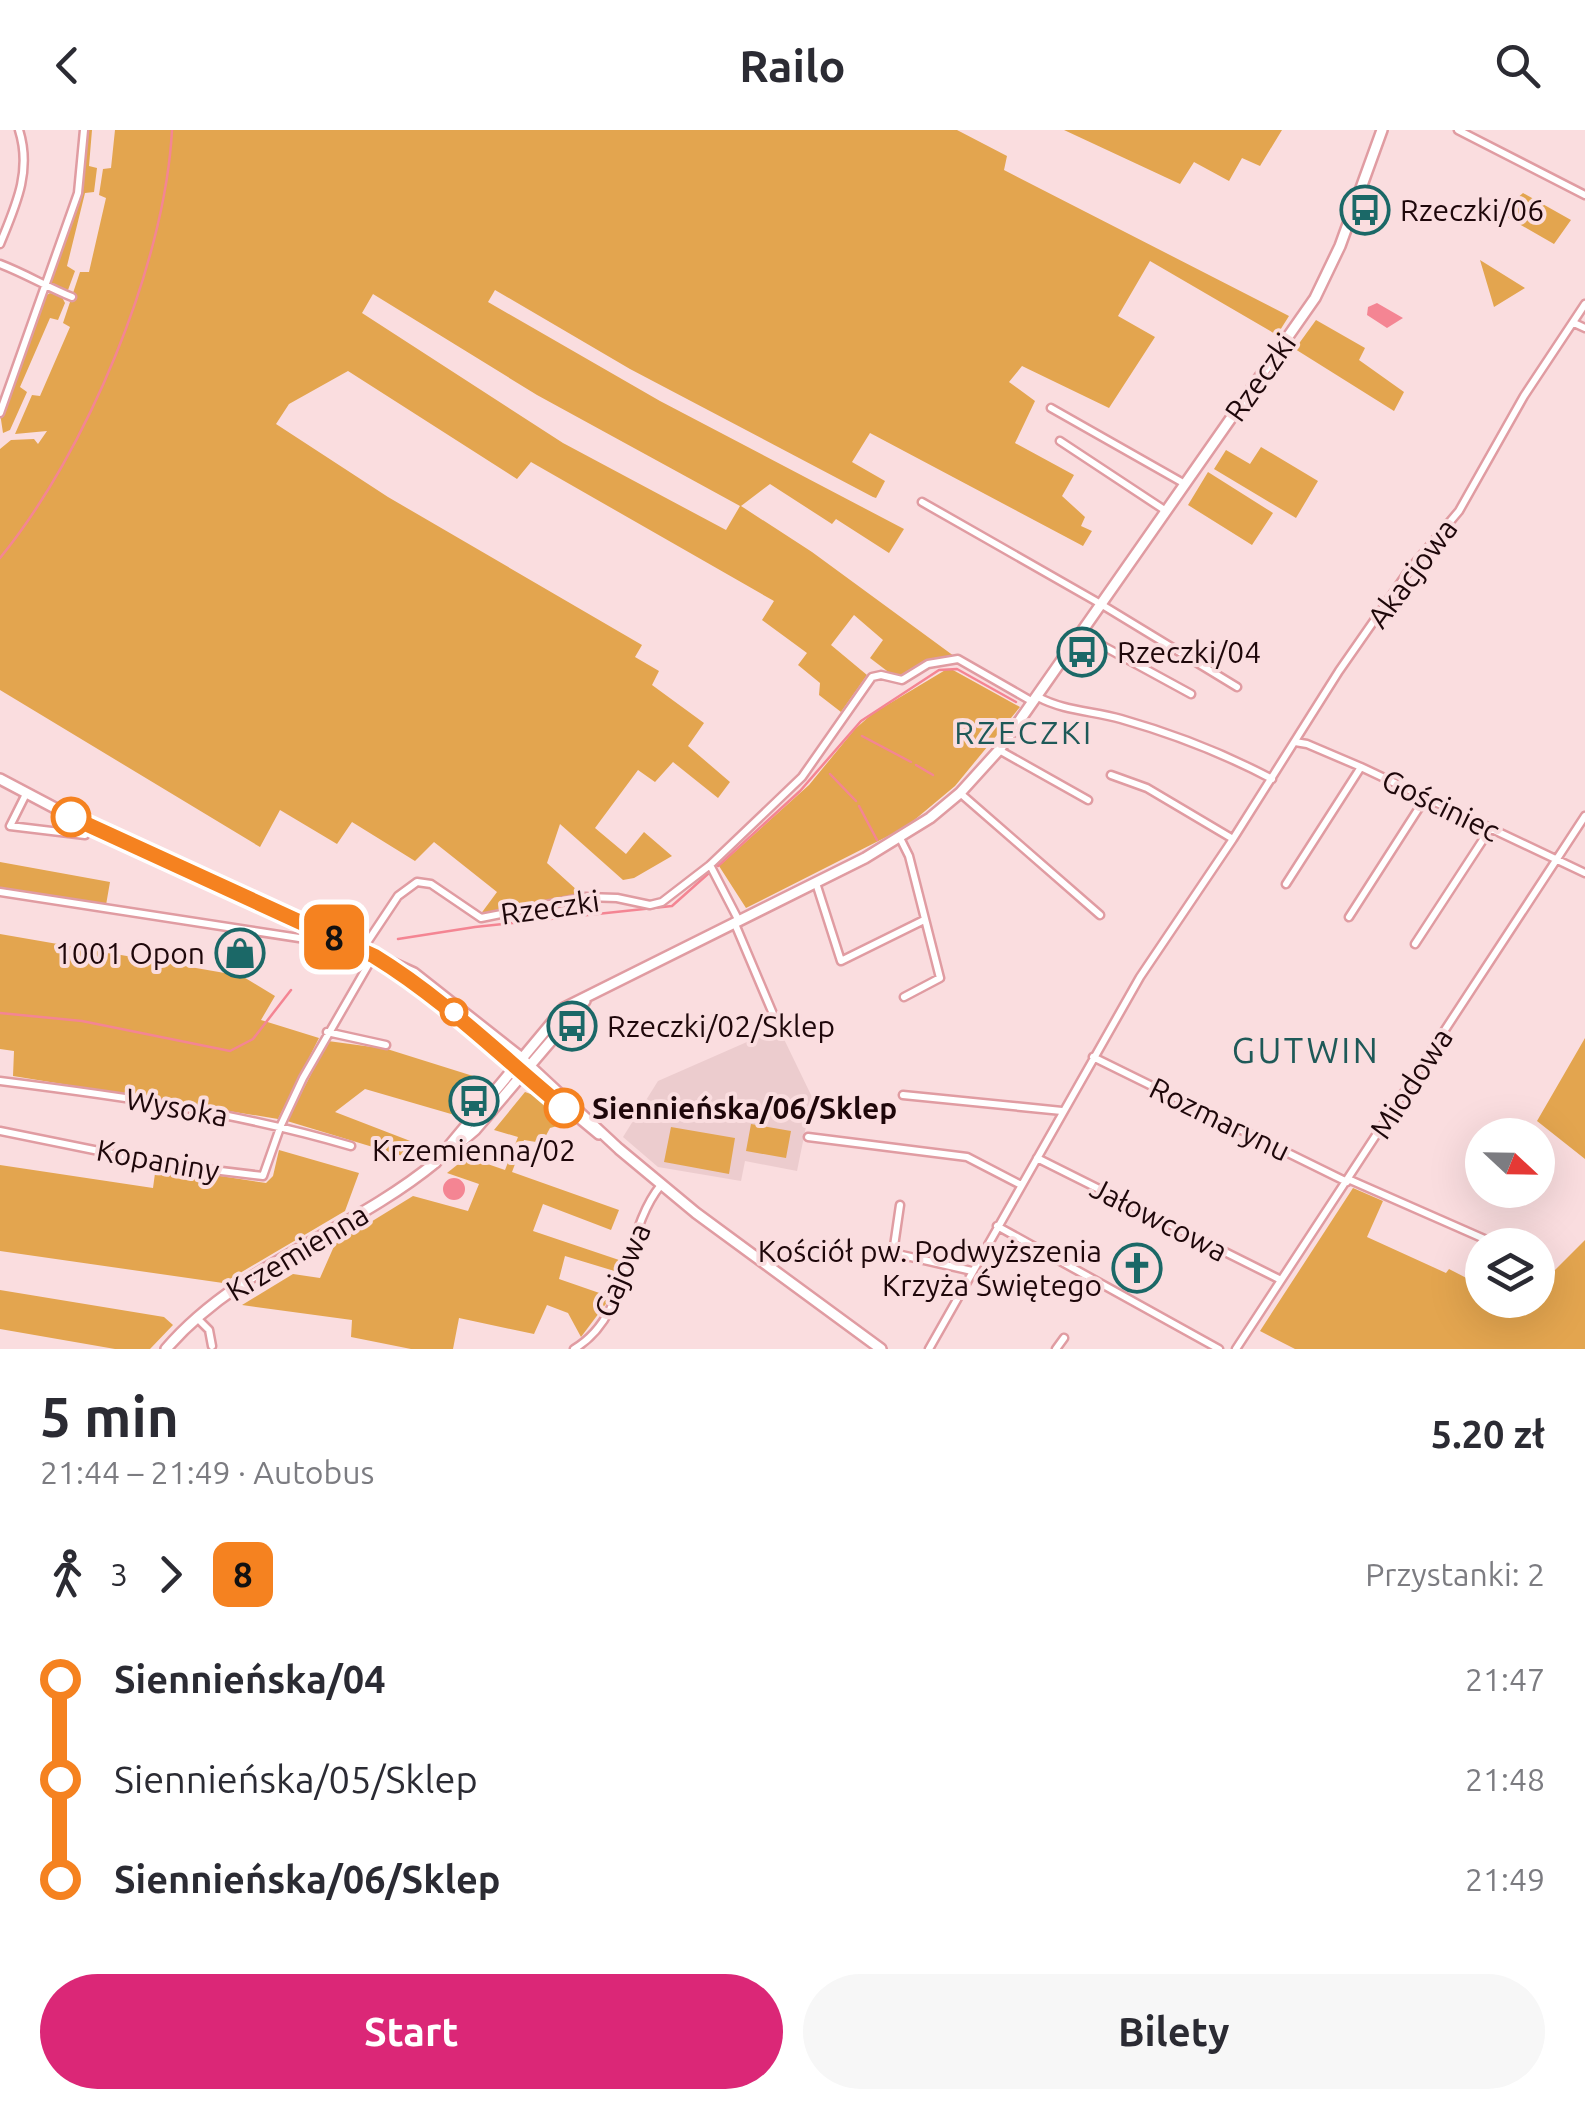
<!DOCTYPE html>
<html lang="pl">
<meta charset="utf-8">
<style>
:root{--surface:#fff;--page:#f7f7f7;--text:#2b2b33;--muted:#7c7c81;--accent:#db2777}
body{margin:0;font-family:Ubuntu,sans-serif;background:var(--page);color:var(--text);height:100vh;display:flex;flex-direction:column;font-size:38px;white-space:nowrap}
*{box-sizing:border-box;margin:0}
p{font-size:32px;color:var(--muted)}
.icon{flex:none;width:55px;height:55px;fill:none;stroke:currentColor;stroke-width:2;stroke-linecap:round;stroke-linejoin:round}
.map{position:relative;height:1219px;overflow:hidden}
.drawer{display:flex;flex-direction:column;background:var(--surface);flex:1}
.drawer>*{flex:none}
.badge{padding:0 20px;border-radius:15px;font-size:35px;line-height:65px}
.needle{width:65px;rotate:112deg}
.buttons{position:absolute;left:1465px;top:988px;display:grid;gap:20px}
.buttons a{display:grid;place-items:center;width:90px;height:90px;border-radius:50%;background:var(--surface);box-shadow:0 10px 40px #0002;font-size:50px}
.map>.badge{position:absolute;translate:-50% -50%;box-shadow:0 0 0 5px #fff}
.legs{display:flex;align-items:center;gap:15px;height:110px;padding:0 40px;font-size:32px}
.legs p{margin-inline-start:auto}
.summary{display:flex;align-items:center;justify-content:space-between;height:170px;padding:0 40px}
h1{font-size:55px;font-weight:700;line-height:75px}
.primary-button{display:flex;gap:20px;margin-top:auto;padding:20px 40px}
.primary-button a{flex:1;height:115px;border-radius:60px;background:var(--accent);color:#fff;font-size:40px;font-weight:700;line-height:115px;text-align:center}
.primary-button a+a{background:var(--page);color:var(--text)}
ul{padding:0 40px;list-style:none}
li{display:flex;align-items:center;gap:35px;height:100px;font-size:38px}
li i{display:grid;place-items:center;width:15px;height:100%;margin:0 12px;background:currentColor}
li i::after{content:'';width:25px;height:25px;margin:-12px;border:8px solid;border-radius:50%;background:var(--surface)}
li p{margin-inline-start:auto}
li:first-child i{background:linear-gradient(#0000 50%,currentColor 0)}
li:last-child i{background:linear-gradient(currentColor 50%,#0000 0)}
header{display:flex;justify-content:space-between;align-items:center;height:130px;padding:0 40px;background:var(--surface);font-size:45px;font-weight:700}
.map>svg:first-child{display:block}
.built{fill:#ecccce}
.green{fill:#e3a54f;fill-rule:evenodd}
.water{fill:#f48593}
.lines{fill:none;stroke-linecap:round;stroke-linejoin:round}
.stream{stroke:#f48593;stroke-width:2.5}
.minor-casing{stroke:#e09ca2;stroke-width:11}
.secondary-casing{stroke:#e09ca2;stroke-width:14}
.minor{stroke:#fff;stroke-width:6}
.secondary{stroke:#fff;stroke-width:9}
.line-1-casing{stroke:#fff;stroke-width:22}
.line-1{stroke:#f58220;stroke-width:15}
.stop-1-dot{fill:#fff;stroke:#f58220;stroke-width:5}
.labels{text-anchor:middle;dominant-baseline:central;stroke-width:8;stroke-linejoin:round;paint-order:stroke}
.poi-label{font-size:30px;fill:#1e070a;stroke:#fadddf;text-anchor:start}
.street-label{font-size:30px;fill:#1e070a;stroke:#fadddf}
.stop-label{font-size:30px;font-weight:bold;fill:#1e070a;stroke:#fadddf;text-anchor:start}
.neighbourhood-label{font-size:32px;letter-spacing:2.5px;fill:#1e5958;stroke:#fadddf}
.quarter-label{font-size:35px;letter-spacing:2.5px;fill:#1e5958;stroke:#fadddf}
</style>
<header><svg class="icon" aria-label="back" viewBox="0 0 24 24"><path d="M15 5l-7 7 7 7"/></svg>Railo<svg class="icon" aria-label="search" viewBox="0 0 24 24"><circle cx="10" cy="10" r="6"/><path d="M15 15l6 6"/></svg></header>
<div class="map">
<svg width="1585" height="1219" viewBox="0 0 1585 1219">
<rect width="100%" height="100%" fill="#fadddf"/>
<!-- built -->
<path class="built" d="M772,901L782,905L812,967L797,1041L745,1031L741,1051L658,1037L623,1007L658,951Z"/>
<!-- green -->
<path class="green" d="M84,0H92L89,36L97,38L94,62L85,63L67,136L75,141L68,160L47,152L78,63Z
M115,0H957L1007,26L1004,40L1289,186L1277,205L1150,131L1118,186L1155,207L1109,278L1022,236L1009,252L1035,271L1015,313L1074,345L1062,366L1085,387L1081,396L1092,401L1083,416L870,303L852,332L885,351L876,368L873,367L630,239L495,160L488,172L660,271L904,399L889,423L836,389L832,394L770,354L741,376L812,422L958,529L900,546L891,544L870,528L883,510L854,485L831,515L867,545L841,582L819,565L820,553L798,535L807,523L762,490L774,471L531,332L517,349L348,241L289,274L276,294L388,367L642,515L635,527L659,541L652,555L704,593L688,616L730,652L718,668L673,632L655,652L638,640L595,698L626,724L644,702L672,726L634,748L623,750L560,694L547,733L578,761L577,764L480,785L497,762L434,712L415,731L352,692L337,714L280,680L260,717L0,560V319L11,310L34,309L38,314L47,301L15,304L32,265L40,266L70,197L63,193L80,142H89L106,68L99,65L103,39L111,38ZM373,164L537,265L740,376L726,400L563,313L362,183Z
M1064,0H1282L1260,36L1242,28L1229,51L1194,32L1180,54Z
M1523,63L1571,90L1554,114L1500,83Z
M1480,130L1525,158L1494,177Z
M50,163L62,167L65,173L58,190L50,188L20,257L27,262L10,300L3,303L0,283L42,168Z
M1316,190L1365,218L1359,230L1404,262L1394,281L1295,219Z
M1261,317L1318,351L1296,388L1214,339L1226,320L1250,334Z
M1208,342L1273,383L1252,415L1188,375Z
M947,539L953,540L1020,577L955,656L906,697L746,778L719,736L809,655L855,599L872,584Z
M0,732L110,752L106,775L0,758Z
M0,804L242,846L275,866L261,890L319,908L278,989L13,946L14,921L0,919Z
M1585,908V1029L1537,991Z
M328,911L387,919L489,951L458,986L365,959L335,982L431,1019L419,1031L287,991Z
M525,962L542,968L576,991L550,998L542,1013L524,1010L512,1042L619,1080L611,1100L543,1074L533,1101L625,1132L621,1143L565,1126L559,1149L611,1167L581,1207L568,1183L547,1175L534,1204L459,1188L453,1219H411L351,1207L352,1190L242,1175L293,1144L320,1148L335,1114L413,1066L468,1081L479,1054L447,1043L467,1027L505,1040L518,1007L494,1000Z
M751,994L791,1001L786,1028L746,1021Z
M671,997L735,1008L729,1044L664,1032Z
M279,1020L359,1043L345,1081L223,1153L0,1121V1035L153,1058L156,1036L266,1053L273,1046Z
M1353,1058L1383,1071L1367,1107L1446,1143L1449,1139L1482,1156V1170H1510L1526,1178L1531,1170H1538L1540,1155L1585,1110V1219H1295L1260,1201Z
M0,1160L164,1187L173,1195L150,1219H115L0,1199Z"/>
<!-- water -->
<path class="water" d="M1377,173L1403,188L1387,198L1367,185L1368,177Z
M443 1059a11 11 0 1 1 22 0a11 11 0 1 1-22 0Z"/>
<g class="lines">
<!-- stream -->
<path class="stream" d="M0,428C86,323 165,135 172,0
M862,606L911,632
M916,635L933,645
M830,644L856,671
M859,676L877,710
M718,736L800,661L861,591L939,540L957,539L1016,572
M398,809L475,797L672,776L709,743
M0,883L82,891L230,921L253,909L291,860"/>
<!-- minor casing -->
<g class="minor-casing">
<path id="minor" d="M1458,0L1585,65
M0,114C16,75 32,41 19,0
M0,134C26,144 47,157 72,167
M1574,193L1585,198
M1051,278L1185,354
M0,283L78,63L84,0
M1060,311L1166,381
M922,372L1099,473L1237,557
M1081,504L1191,564
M1038,567C1064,581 1093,581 1121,589C1174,604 1223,623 1272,649
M1295,612L1307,614L1361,637L1585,743
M999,620L1088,670
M1111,645L1147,658L1233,709
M960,663L1100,785
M26,664L10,696L85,705L89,696
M900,708L909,726L940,848L904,867
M710,735L739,791
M816,753L841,831L924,790
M1286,754L1361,637
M0,762L325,812L329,805
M1349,787L1426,667
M735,794L779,898
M1415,814L1490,699
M362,820L398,766L417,752L431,754L481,788L586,767L617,768L650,775L662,772L710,735L802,647L872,547L881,545L902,550L928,534L958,529L1033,572
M327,902L386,915
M1093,927L1347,1052
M0,951C119,966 236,982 351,1016
M903,965L1062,981
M0,1001L163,1034L263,1046L281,995L303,948L374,825
M808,1007L967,1027L1021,1055
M1037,1028L1281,1150
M1348,1049L1498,1115
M900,1075L893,1123L972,1141
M997,1096L1219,1219
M1538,1134L1542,1136L1545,1150
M197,1188L209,1200L212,1216
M574,1219C632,1185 622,1102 661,1055
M929,1219L1140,847L1233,709L1339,541L1410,439L1459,381L1524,266L1585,174
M1056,1219L1064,1208
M1236,1219L1585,686"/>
</g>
<!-- secondary casing -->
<g class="secondary-casing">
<path id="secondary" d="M0,649L89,696L414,843L518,925L619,1019L696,1083L881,1219
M430,864L599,1004
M448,1023L475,1000L585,871
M435,1033L564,878L865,728L930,688L960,663L999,620L1315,168L1340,116L1382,0
M166,1219C238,1135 351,1102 436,1032"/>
</g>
<!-- minor -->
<use href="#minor" class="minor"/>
<!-- secondary -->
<use href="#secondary" class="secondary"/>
</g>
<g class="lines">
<!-- line-1 casing -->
<g class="line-1-casing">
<path id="line-1" d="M71,687L374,826C444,869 501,926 564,978"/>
</g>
<!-- line-1 -->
<use href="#line-1" class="line-1"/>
</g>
<!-- icons -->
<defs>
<g id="bus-ring" transform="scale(2.5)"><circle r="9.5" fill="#fadddf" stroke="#1b6867" stroke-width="1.5"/><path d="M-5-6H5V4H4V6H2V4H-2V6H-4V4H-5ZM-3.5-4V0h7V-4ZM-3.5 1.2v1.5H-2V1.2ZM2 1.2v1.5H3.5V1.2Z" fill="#1b6867"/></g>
<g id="shop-ring" transform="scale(2.5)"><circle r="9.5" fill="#fadddf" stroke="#1b6867" stroke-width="1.5"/><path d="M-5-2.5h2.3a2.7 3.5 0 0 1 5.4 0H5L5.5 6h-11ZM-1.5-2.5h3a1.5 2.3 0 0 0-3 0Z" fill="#1b6867"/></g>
<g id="church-ring" transform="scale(2.5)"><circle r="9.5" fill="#fadddf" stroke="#1b6867" stroke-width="1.5"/><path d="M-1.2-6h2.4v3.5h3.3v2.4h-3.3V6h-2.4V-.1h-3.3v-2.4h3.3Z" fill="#1b6867"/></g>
</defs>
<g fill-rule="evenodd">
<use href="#bus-ring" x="1365" y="80"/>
<use href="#bus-ring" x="1082" y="522"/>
<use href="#shop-ring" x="240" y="823"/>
<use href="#bus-ring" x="572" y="896"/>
<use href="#bus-ring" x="474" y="971"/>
<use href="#church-ring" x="1137" y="1138"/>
</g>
<!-- markers -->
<g class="stop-1-dot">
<circle cx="71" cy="687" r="18"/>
<circle cx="454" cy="882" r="12"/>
<circle cx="564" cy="978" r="18"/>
</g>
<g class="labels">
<!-- poi labels -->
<g class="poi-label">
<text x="1400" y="80">Rzeczki/06</text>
<text x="1117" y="522">Rzeczki/04</text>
<text x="205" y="823" text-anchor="end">1001 Opon</text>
<text x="607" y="896">Rzeczki/02/Sklep</text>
<text x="474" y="1020" text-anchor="middle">Krzemienna/02</text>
<text x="1102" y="1121" text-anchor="end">Kościół pw. Podwyższenia<tspan x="1102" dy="34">Krzyża Świętego</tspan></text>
</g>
<!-- street labels -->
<g class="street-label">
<text transform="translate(1260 247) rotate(-55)">Rzeczki</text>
<text transform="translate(1412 443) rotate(-53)">Akacjowa</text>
<text transform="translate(1441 675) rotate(26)">Gościniec</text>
<text transform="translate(550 777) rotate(-8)">Rzeczki</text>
<text transform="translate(1411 953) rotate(-57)">Miodowa</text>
<text transform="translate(177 977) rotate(10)">Wysoka</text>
<text transform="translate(1220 989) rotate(26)">Rozmarynu</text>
<text transform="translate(158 1030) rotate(10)">Kopaniny</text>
<text transform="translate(1159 1089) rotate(27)">Jałowcowa</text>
<text transform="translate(297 1122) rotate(-31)">Krzemienna</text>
<text transform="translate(622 1140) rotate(-67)">Gajowa</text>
</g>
<!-- stop labels -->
<g class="stop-label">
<text x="592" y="978">Siennieńska/06/Sklep</text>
</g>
<!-- neighbourhood labels -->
<g class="neighbourhood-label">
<text x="1024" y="602">RZECZKI</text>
</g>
<!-- quarter labels -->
<g class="quarter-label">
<text x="1306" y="920">GUTWIN</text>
</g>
</g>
</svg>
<div class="buttons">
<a><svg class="needle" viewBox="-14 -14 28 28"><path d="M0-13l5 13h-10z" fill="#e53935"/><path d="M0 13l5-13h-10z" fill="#7c7c81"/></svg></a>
<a><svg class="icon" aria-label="layers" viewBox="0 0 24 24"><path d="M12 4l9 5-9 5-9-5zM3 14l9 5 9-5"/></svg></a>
</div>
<b class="badge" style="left:334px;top:807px;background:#f58220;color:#111">8</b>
</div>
<section class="drawer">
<div class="summary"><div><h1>5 min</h1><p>21:44 – 21:49 · Autobus</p></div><b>5.20 zł</b></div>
<div class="legs"><svg class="icon" aria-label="walk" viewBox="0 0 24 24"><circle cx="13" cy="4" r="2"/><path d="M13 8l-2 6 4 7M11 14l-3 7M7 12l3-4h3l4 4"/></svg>3<svg class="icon" aria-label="forward" viewBox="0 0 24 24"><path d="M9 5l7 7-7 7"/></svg><b class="badge" style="background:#f58220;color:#111">8</b><p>Przystanki: 2</p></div>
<ul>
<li><i style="color:#f58220"></i><b>Siennieńska/04</b><p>21:47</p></li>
<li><i style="color:#f58220"></i><span>Siennieńska/05/Sklep</span><p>21:48</p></li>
<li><i style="color:#f58220"></i><b>Siennieńska/06/Sklep</b><p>21:49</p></li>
</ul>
<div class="primary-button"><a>Start</a><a>Bilety</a></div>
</section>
